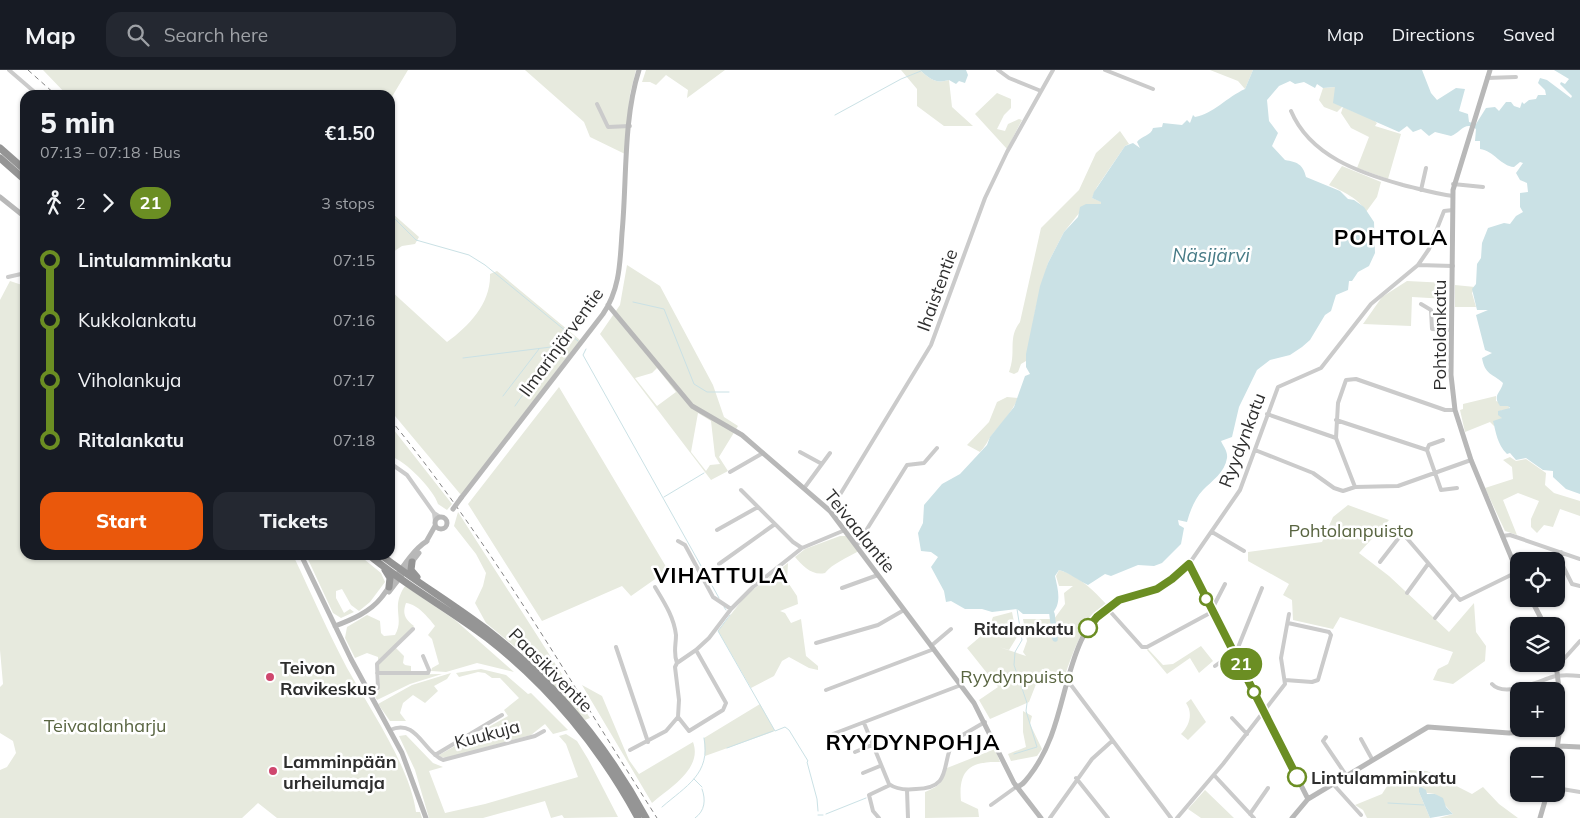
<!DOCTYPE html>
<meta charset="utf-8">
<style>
:root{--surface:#171b24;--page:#242831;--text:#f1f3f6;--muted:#9ea1a6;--line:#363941;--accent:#ea580c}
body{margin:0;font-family:Mulish,sans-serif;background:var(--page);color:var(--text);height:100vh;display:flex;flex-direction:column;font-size:19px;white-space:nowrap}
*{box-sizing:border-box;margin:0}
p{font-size:16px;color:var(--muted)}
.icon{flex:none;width:28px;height:28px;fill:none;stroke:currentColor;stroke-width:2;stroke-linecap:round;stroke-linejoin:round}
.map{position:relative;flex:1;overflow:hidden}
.drawer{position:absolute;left:20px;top:20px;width:375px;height:470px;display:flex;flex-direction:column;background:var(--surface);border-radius:15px;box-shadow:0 1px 4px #0004}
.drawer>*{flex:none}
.badge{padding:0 10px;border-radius:16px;font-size:18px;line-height:32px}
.fabs{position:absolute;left:1510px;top:482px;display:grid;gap:10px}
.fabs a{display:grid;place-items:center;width:55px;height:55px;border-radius:10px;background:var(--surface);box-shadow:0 1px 4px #0004;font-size:25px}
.map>.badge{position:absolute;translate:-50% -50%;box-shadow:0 0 0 2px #fff}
.legs{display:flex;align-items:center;gap:8px;height:55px;padding:0 20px;font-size:16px}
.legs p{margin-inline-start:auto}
.overview{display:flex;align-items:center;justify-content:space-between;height:85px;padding:0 20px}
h1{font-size:28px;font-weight:800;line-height:38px}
.cta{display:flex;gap:10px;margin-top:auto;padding:10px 20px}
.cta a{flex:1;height:58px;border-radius:15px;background:var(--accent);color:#fff;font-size:20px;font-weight:800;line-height:58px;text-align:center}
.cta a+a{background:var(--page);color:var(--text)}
ul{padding:0 20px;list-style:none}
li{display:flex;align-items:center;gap:18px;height:60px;font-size:19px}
li i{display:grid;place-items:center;width:8px;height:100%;margin:0 6px;background:currentColor}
li i::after{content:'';width:12px;height:12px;margin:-6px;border:4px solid;border-radius:50%;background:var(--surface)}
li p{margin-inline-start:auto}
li:first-child i{background:linear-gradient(#0000 50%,currentColor 0)}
li:last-child i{background:linear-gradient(currentColor 50%,#0000 0)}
header{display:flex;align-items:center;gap:30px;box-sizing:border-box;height:70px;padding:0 25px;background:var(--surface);border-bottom:1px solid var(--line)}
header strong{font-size:24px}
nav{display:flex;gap:28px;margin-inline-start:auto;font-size:18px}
.search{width:350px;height:45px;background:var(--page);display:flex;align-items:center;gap:12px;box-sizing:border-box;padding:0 18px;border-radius:15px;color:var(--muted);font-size:19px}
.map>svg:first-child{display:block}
.green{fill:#e7eade;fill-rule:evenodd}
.water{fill:#cae1e5}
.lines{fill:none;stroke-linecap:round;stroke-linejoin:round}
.stream{stroke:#cae1e5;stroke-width:1}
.river{stroke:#cae1e5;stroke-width:5.5}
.street{stroke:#cbcbcb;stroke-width:4}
.secondary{stroke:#b8b8b8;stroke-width:5}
.highway{stroke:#959595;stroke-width:7}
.rail{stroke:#838383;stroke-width:1;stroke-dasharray:5 4;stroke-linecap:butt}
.secondary-bridge{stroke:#b8b8b8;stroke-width:5}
.line-1-casing{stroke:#fff;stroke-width:11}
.line-1{stroke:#6b8e23;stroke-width:8}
.stop-1-dot{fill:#fff;stroke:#6b8e23;stroke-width:2.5}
.poi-dot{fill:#cf476e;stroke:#fff;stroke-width:2}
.labels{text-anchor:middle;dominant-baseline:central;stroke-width:5;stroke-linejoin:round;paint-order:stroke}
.street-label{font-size:18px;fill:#2e2e2e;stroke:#fff}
.park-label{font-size:18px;fill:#596541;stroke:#fff}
.stop-label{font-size:18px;font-weight:bold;fill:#2e2e2e;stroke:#fff;text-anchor:end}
.poi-label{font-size:18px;font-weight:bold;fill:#2e2e2e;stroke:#fff;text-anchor:start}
.water-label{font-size:19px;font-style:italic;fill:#477b86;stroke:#fff}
.district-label{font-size:22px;font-weight:bold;letter-spacing:1px;fill:#000;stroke:#fff}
</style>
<header>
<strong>Map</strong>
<div class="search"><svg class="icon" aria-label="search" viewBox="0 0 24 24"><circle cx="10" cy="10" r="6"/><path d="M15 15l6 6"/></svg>Search here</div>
<nav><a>Map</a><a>Directions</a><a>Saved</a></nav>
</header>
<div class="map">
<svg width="1580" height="748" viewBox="0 0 1580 748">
<rect width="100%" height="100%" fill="#fff"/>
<!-- green -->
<path class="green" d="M43,0H408L390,30V25H67Z
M525,0H636L630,24L625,84L590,67L584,52Z
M646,0H725L687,28L688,20L666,5L656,15L650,12H642Z
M901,0H920C930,9 935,14 949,10L952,37L973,56H944L917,36V19Z
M1210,0H1253L1245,19L1238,11Z
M1335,17L1377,53L1375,56L1401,64L1388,109L1357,98L1369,67L1351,58L1341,43L1343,37L1357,43L1343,36L1337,42L1324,37L1319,30L1323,18Z
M997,23L1011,29V38L1004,45L997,59L1005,61L1008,54L1019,49L1022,50L1007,79L975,44Z
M1120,61L1129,74L1125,76L1097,117L1092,128L1102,132L1101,134H1093L1080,142L1064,162L1048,193L1036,237L1026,291L1021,294L1018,302L1014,304L1009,302C1017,282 1007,269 1020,252L1041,158L1079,120L1096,83Z
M1342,96L1381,112L1377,127L1366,142C1360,129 1342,121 1329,115Z
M393,144L419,167L415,174L402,176L390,184V148Z
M627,195L660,216L713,315L724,347L738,356L719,387L728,401L711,410L600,264L620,235ZM657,298L676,322L657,336L635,308L652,303ZM698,343L711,351L715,386L720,394L710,395L706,401L691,382Z
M497,201L580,270L461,425L390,340V220L447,272C469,256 491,233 490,204Z
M10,211L25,216V485H293C311,523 328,562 347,598C370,639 410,697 416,742H420L422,748H277L258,733L242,748H0V700L7,697L16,683L13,671L0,663V617L3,614L0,580V230Z
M1407,211L1447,213V229L1412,227L1411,256L1363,254L1382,227Z
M1455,215L1475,217L1472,223L1476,237H1455Z
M559,317L668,500L631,526L622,516L542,551L468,434Z
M1496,326V331L1509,336V340H1501L1502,348L1494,356L1490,352L1465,362L1460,340L1463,339V334Z
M1007,327L1018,328C1012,342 1001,354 991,366C987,372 985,377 980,382L967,375L989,352L997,332Z
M390,355L452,434L447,440L438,434C434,420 405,390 390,386Z
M1510,387L1516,391L1526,389L1546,403L1545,415L1554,423L1580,431V446L1560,439L1553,457L1544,455L1537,463L1531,457V449L1539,431L1518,423L1503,430L1517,465L1505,461L1485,418L1513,409L1512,397L1503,390Z
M1348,435L1389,450L1359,483L1389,506L1449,562L1474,533L1476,562L1486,576L1485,591L1453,614L1433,610L1438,599L1448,594L1453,582L1340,547L1333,559L1293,550L1292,530L1283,525L1289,514L1248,491V482L1322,472L1333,447Z
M458,442L590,648L585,650L520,581L486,553L475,533L483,516L486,503L476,484L454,456Z
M840,466H846L859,481C848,487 832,494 825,503C812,506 803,496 795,487L805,479Z
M306,485H359L381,503L385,512L370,532L359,541L351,535L342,519L336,521V528L344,543L350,539L354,542L341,548L333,543Z
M788,493L787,511L797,526L798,534L780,541L785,543L791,553L801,549L806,586L818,596V600L809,598L789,587L782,591L774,606L751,618L718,561L746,525Z
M1059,500C1080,506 1093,520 1107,535C1081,558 1077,572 1065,605L1042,599L1029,632L990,649L979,630L998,617L967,578L988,560L993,547L1012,542L1017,567L1009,580L999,577L1026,586L1023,582L1027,571L1023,549H1054L1065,534L1064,523L1073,516H1059L1056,506Z
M405,516L455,550L514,602L477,593L446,602L431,601L432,598L439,594L432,569L428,565L435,556C428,547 417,534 406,533C402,544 405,549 414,556L411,560L378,591V587L367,583L355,588L345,568L347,557L367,545L380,551L381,563L384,566L395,565C405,548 390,538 405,516Z
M1201,576L1213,591L1199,603L1190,588L1167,604L1147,580L1148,579L1163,595L1173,594Z
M395,577L404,586L403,593L405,595L411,596V602L379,603V593Z
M481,599L506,605L528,624L531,623L568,660L553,664L545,654L531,665L446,688L440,687L439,685L508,646L504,640L519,628L500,608H492L485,603L478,602L459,607L456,603Z
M451,603L447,609L434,616L438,621L425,633L413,625L403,633L400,643L406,651H390L378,634L412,615Z
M442,604L410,614L377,630L375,627L379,620L380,605Z
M582,615L602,626L629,690L639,704L693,672C703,699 669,718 652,733Z
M1191,629L1206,652L1188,670L1181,664C1190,655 1193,643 1186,633Z
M760,634L775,661L705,686L704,668Z
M1023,641L1032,646L1030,654L1042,679L1037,686L1011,691L1008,684L1026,677L1023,662Z
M566,664L577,671L588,689L618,747L564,748L562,745L551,748L545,731L483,748H429L415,700L399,666L406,665L433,693L443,697L429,701L445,743L485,734L578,707L566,674L559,666Z
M995,679L1000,692C970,691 958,700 961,731L978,739L979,747L925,748V722C939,716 941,715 947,698Z
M1407,700L1427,701L1472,724L1483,717L1499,734L1518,748H1439L1453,744L1435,724L1419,722L1430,748H1367L1363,740L1355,735L1382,724L1391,710Z
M1205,720L1234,748H1201L1188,739Z"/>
<!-- water -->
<path class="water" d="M920,0H966L968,5L965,13L959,11L956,14L949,10C935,14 930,9 920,0Z
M1253,0H1422L1431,23L1437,30L1456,18L1465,19L1459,41L1468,44L1469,52L1476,54L1486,38L1495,37L1499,41L1506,32H1511L1514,36L1520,38L1522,32L1524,34L1529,30L1536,29L1538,25H1546L1545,20L1538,13L1540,8L1547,10L1571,28L1572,26L1560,14L1561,12L1565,14L1569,9L1554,0H1580V424L1566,419L1553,407V401L1543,400L1526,388L1516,390L1510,383L1507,384C1497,374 1496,362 1493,351L1502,348L1498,345V341L1510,338L1508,336H1500C1492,325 1501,323 1503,313C1492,303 1485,305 1482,288L1492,283L1485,280L1476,245L1488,240H1477L1472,219L1476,214L1477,194L1481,188L1482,173L1488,158L1504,153L1510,154L1516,146L1523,142L1520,137V123L1528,122L1527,113L1520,110L1516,103L1523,93L1520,92L1514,97C1501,96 1494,81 1480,79V71H1475L1476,59C1465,50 1460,63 1451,66L1435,62L1429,66L1421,59L1413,62L1407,56L1399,62L1333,33L1335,17L1323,18L1317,14L1315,18L1304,12L1295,14L1290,11L1279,16L1267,30L1269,51L1278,63L1272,76L1285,90C1297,92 1303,94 1306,107L1340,121L1348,129L1354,130L1364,137L1374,152L1375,183L1369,196L1358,202L1352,211H1349L1348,220L1336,225L1331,241L1325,245L1310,270L1302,277L1290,285L1270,290L1257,300L1239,337L1232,367L1221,371C1223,376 1228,381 1227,388C1225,402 1212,411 1203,420C1195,428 1190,441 1187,452L1178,450L1179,455L1184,458L1181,474L1162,493L1154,496L1138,495L1111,506L1105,504L1088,515C1077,510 1072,504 1059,500L1055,506C1058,520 1062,533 1052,544H1023L1017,539L992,542L982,539H965L951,531L946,532L944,521L931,497L938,487L931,482L921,481L918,463L923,453L924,435L942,414L960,404L987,375L990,367L1014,337L1025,306L1030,304L1026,297V284L1040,216L1048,193L1064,162L1078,147L1080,137L1086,134H1101V132L1092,128L1094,122L1125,76L1133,73L1140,78L1137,72C1141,66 1151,66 1153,58L1162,57L1163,53L1182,55L1187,50L1190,53L1193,45L1195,47C1213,44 1227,27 1245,19Z
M1421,717L1426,720L1427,724H1435L1443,728L1446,737L1453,744L1430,748L1419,722V718Z"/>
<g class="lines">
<!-- stream -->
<path class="stream" d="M835,45L901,9L921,1
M390,144L416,170L469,185L485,195L578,271
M633,232L664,239L694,314L707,322H729
M586,279L583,285L719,528
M463,288L559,276
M503,326L539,279
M515,336L566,263
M664,427L704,403
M724,537L726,540
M730,545L718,561L775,661L785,657L789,660L808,691L807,692L817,729L818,741
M727,678L773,661
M1014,684L1037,677L1026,641L1027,633L1014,595L1015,582L1022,570L1017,539
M694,709L702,717
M1388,733L1424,735
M662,737C686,716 711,704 704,668
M826,744L866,728
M818,745H823
M695,748C705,741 706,730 702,719"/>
<!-- river -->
<path class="river" d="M1052,544L1055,569"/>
<!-- street -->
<path class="street" d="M9,0L38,25
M998,0L1009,8L1041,21
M1105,0L1153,19
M1487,8L1516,7
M597,34L608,57L630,56
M1291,41C1310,86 1360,103 1403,115C1420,119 1436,124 1453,126
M1453,114L1483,117
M1421,120L1426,98
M1418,195L1429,179L1444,141L1453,140
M8,207L21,204L25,200
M1421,234L1431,240L1432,259L1451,260
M1267,344L1336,368
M1336,350L1427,380L1441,420L1457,418
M1255,380L1313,403L1334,418L1343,421L1355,417L1398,416L1471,390
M1427,380L1429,375L1443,370
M800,382L822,394
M390,393L407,405L434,443L440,447
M730,402L763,383
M805,417L830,383
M1355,417L1336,368L1338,333L1346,310L1356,309L1445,340H1455
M741,420L793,472L802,478
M830,441L931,275L985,128L1007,82L1053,0
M434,443L435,451
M717,460L758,437
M1212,462L1244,481
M1502,466L1510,465L1580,489
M678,471L685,475L713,527L731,539
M857,475L907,395L924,393L937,378
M1561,482L1560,490L1572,514L1580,516
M1380,492L1401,465L1405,466L1460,530L1517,502
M719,494L775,454
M1189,494L1240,420L1278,317L1321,298L1371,234L1418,195L1453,196
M655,517C664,532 674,547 676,565C676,575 673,583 677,593
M842,518L878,505
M1407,523L1428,494
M1107,538L1142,577H1147L1210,543L1225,514
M1435,548L1453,525
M816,573L878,555L904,540
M931,576L951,559
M616,577L648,672
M696,580L726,633L723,640L689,661L678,647L679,630L675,597L677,593L696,580L709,568L731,539L753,517L802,478L845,460
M1556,592L1563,590L1580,571
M1215,596L1237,580L1262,518
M377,603H428L429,600L423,586
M1285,610L1312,612L1318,610L1331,565L1329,562L1288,553
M1067,614L1071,615L1171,748
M1492,614C1504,628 1539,611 1552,607C1561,604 1571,605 1580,606
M826,620L934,579
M369,625L378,618L377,594L413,559
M1232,648L1247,664
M864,653L889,714C897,720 907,720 916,719C954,718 940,693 954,670L985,652
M390,660C417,648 423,682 443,690L535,666L544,661
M833,664L961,615
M1326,667L1323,671L1346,705
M1361,669L1372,689
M630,680L666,661L678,647
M855,682L872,675
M435,685L502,645
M863,703L880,696
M1214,705L1254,748
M1076,708L1108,748
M1333,714L1361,745
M1556,718L1580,722
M907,720L908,748
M991,735L1016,717
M1250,744L1268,718
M879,748L873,741L869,725L890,715
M1050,748L1092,689L1112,671
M1177,748L1223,694L1285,614L1281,588L1289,544"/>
<!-- secondary -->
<path class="secondary" d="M1490,0L1453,120L1451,305L1455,340L1471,390L1519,506
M0,127L25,147
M608,235L692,336L742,365L830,441L974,633L1014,713L1041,748
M461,428L603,244C620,219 620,192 622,163C627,111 623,50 639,0
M435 453a6 6 0 1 1 12 0a6 6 0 1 1-12 0Z
M426,472L435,456
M301,485L351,589L402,683L426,748
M389,522L419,483
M1531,529L1545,556
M335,556C351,550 370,542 381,528C394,512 409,482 427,471
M1558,676L1580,677
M1556,686L1562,643L1556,594
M1016,717C1023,716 1026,710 1030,705C1061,665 1061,615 1081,571C1090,550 1111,530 1133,524C1141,522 1148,522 1156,519C1169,514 1179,504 1189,494L1308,729
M1292,748L1308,729L1428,657L1509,663L1560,660
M1540,748L1547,724"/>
<!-- highway -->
<path class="highway" d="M0,78L25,100
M0,88L25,110
M369,485C406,516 449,539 487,568C549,616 601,679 638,748
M381,485C416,512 455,535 490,562C554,612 607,676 646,748
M412,492L411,500L417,507
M385,500L390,508L389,517"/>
<!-- rail -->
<path class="rail" d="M28,0L56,25
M390,349C491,473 571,613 657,748"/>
<!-- secondary-bridge -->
<path class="secondary-bridge" d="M453,439L461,428"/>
</g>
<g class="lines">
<!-- line-1 casing -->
<g class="line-1-casing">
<path id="line-1" d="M1088,558L1097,547L1119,530L1157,519L1172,509L1189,494L1297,707"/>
</g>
<!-- line-1 -->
<use href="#line-1" class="line-1"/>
</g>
<!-- markers -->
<g class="stop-1-dot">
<circle cx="1206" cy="529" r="6"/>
<circle cx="1088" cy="558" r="9"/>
<circle cx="1254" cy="622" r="6"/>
<circle cx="1297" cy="707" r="9"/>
</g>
<g class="poi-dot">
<circle cx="270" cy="607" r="5"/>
<circle cx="273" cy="701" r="5"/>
</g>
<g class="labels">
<!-- street labels -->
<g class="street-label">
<text transform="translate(937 220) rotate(-70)">Ihaistentie</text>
<text transform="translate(1439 265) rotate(-90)">Pohtolankatu</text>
<text transform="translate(561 272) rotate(-54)">Ilmarinjärventie</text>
<text transform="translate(1242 370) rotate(-69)">Ryydynkatu</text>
<text transform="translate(860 461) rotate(51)">Teivaalantie</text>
<text transform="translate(551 600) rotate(45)">Paasikiventie</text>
<text transform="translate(487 664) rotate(-15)">Kuukuja</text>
</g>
<!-- park labels -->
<g class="park-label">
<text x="1351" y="460">Pohtolanpuisto</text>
<text x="1017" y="606">Ryydynpuisto</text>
<text x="105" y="655">Teivaalanharju</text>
</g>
<!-- stop labels -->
<g class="stop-label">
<text x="1074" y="558">Ritalankatu</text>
<text x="1311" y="707" text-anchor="start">Lintulamminkatu</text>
</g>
<!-- poi labels -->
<g class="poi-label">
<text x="280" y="597">Teivon<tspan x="280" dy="21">Ravikeskus</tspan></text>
<text x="283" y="691">Lamminpään<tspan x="283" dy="21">urheilumaja</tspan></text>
</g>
<!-- water labels -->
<g class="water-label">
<text x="1211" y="185">Näsijärvi</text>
</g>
<!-- district labels -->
<g class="district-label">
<text x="1391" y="167">POHTOLA</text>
<text x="721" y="505">VIHATTULA</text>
<text x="913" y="672">RYYDYNPOHJA</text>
</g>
</g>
</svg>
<div class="fabs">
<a><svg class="icon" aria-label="locate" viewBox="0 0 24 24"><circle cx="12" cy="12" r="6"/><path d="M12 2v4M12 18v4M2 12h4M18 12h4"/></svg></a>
<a><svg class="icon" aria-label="layers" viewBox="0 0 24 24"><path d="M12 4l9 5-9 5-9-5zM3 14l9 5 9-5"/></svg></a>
<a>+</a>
<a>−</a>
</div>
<b class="badge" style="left:1241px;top:594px;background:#6b8e23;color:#fff">21</b>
<section class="drawer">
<div class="overview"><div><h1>5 min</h1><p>07:13 – 07:18 · Bus</p></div><b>€1.50</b></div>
<div class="legs"><svg class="icon" aria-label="walk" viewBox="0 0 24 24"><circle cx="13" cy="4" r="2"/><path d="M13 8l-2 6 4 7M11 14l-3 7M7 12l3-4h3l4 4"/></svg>2<svg class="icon" aria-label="forward" viewBox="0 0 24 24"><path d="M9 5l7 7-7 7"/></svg><b class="badge" style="background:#6b8e23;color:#fff">21</b><p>3 stops</p></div>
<ul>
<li><i style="color:#6b8e23"></i><b>Lintulamminkatu</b><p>07:15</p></li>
<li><i style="color:#6b8e23"></i><span>Kukkolankatu</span><p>07:16</p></li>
<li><i style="color:#6b8e23"></i><span>Viholankuja</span><p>07:17</p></li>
<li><i style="color:#6b8e23"></i><b>Ritalankatu</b><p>07:18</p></li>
</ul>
<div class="cta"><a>Start</a><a>Tickets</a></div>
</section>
</div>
